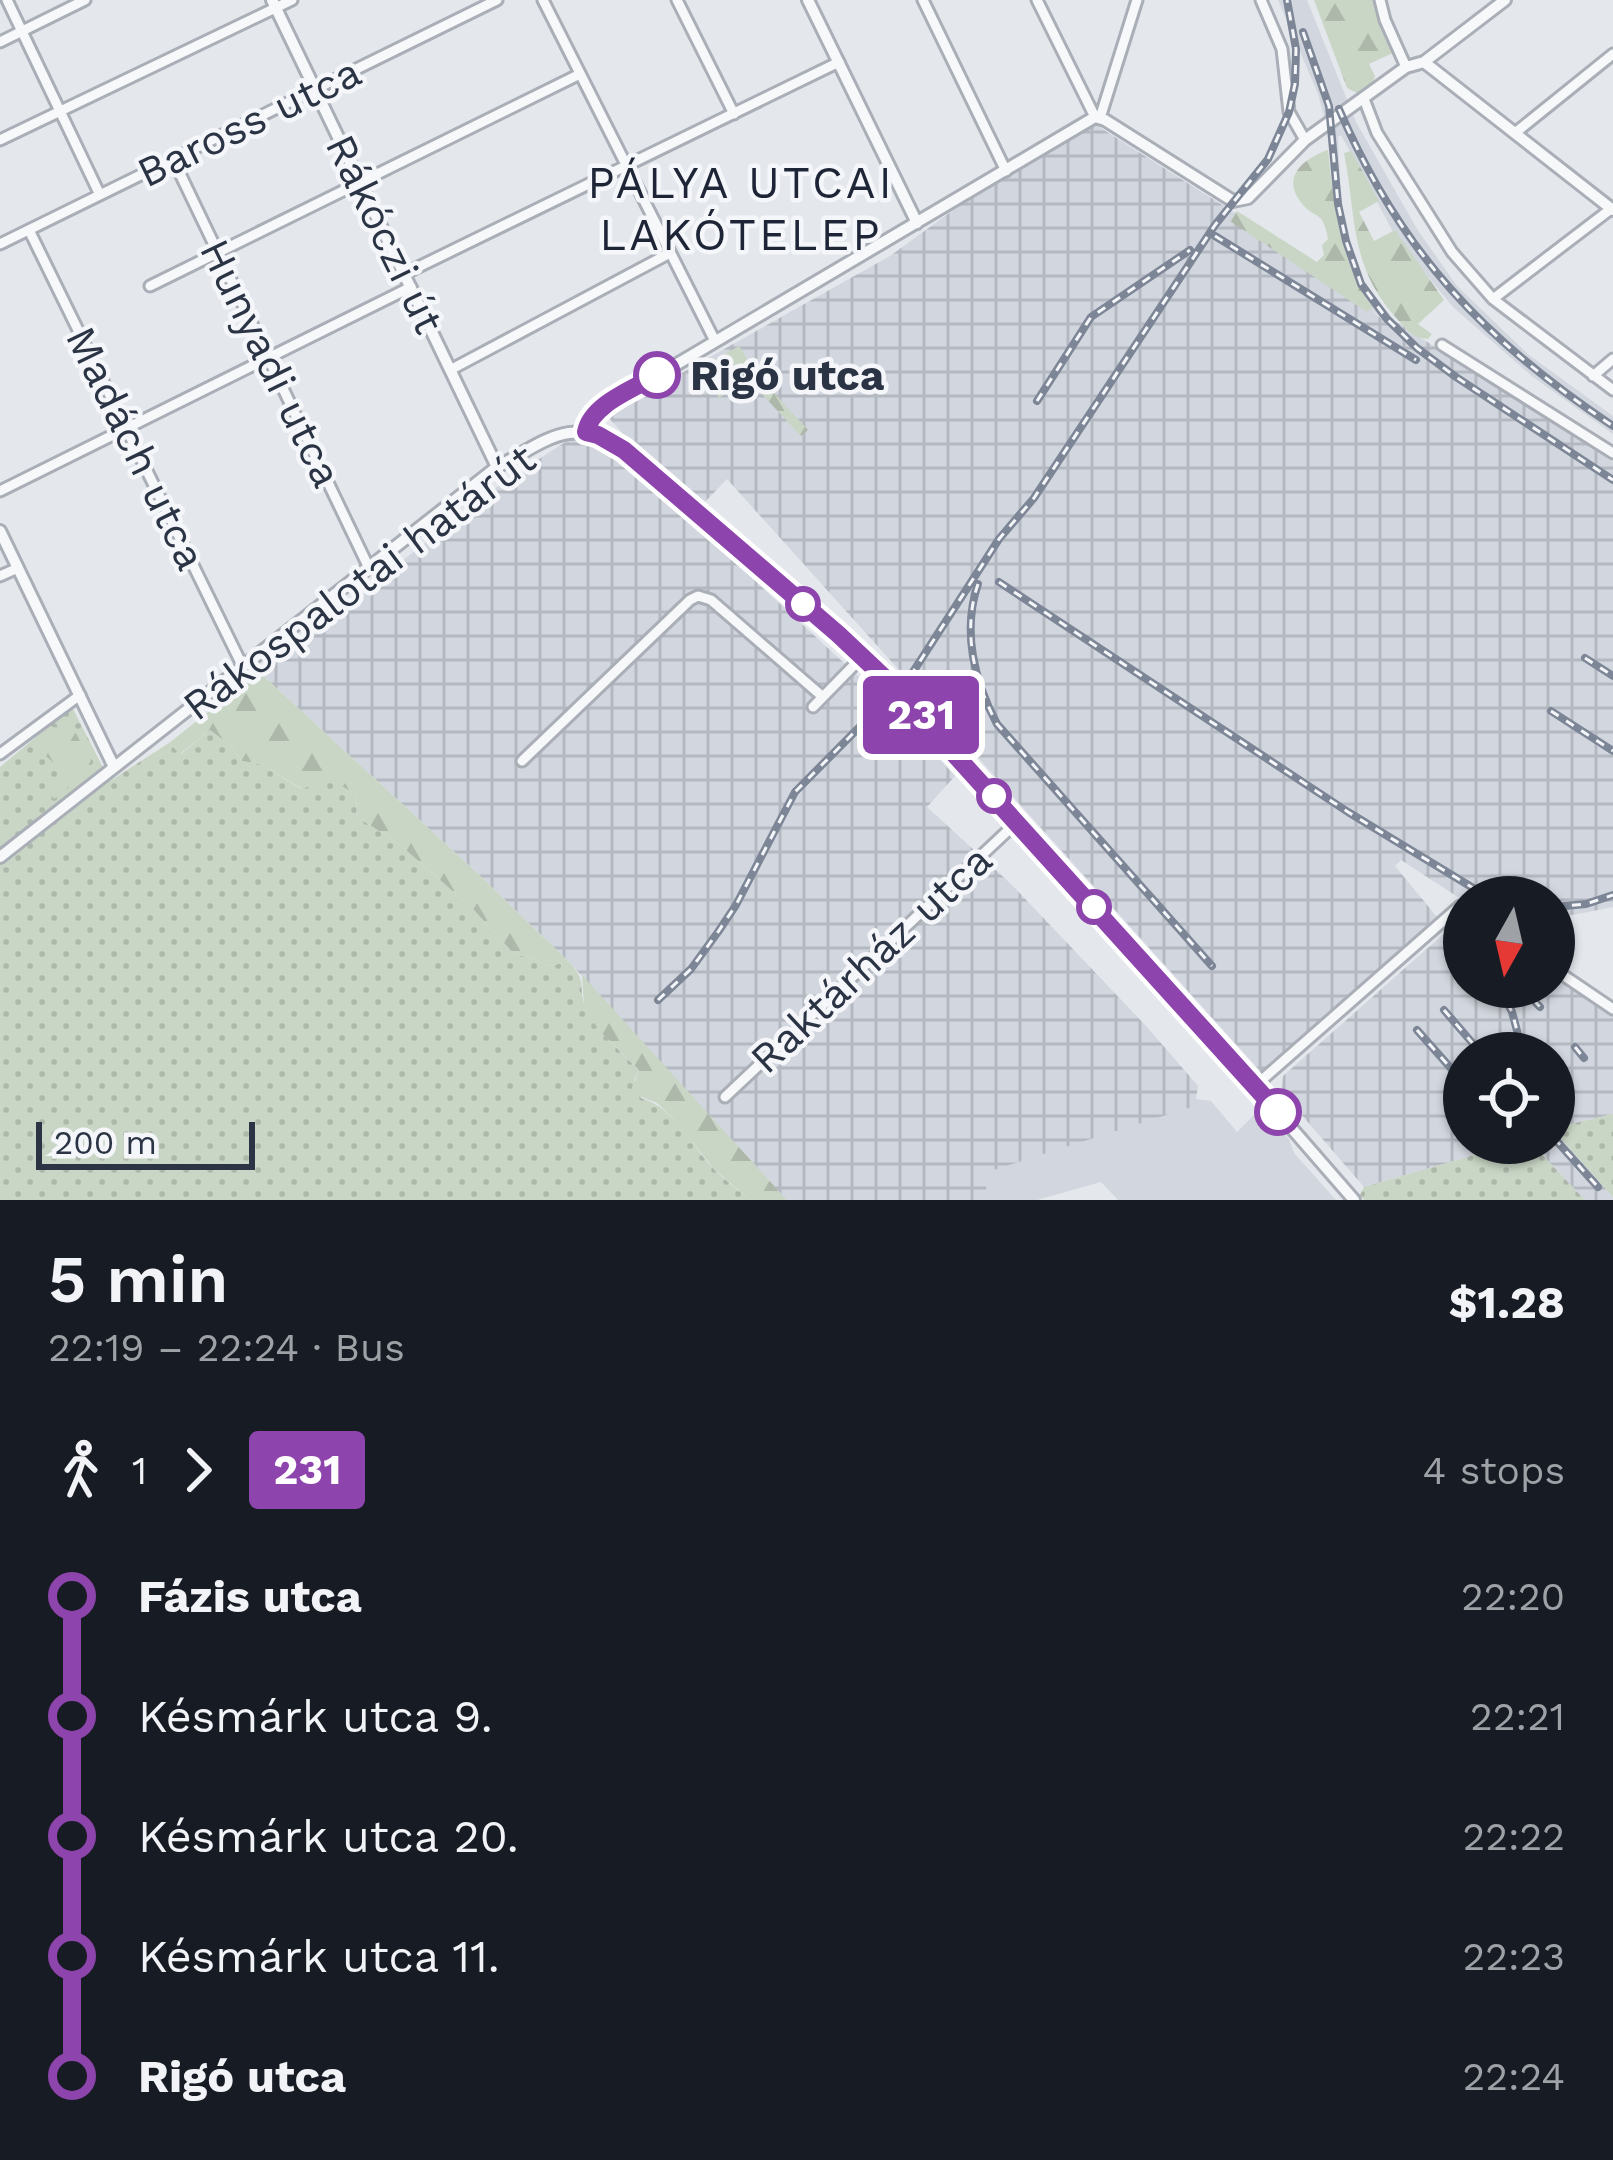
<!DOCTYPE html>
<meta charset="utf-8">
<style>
:root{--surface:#171b24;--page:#242831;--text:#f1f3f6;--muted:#9ea1a6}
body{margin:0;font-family:"Work Sans",sans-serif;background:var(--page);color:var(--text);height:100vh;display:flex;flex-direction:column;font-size:45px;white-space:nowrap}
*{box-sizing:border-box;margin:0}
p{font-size:39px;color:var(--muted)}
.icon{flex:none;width:66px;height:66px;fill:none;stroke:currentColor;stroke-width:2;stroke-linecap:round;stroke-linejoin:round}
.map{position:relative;height:1200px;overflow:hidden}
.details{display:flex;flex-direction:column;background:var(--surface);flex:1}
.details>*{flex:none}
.badge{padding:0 24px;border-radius:9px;font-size:42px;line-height:78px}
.needle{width:78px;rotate:188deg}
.tools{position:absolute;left:1443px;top:876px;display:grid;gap:24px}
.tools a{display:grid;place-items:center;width:132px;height:132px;border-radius:50%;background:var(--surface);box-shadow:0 3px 9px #0004;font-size:60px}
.scale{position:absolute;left:36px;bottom:30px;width:219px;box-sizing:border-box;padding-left:12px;border:6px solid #2b3445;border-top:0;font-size:33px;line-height:42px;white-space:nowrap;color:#2b3445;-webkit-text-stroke:9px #f4f6f9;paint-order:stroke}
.map>.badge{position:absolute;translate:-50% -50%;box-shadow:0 0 0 6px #fff}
.legs{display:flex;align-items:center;gap:18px;height:132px;padding:0 48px;font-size:39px}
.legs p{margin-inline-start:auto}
.headline{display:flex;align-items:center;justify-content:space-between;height:204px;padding:0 48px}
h1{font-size:66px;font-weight:600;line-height:90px}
ul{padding:0 48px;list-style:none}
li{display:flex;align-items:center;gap:42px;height:120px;font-size:45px}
li i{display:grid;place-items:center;width:18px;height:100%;margin:0 15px;background:currentColor}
li i::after{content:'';width:30px;height:30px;margin:-15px;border:9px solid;border-radius:50%;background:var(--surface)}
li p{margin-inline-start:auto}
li:first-child i{background:linear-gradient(#0000 50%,currentColor 0)}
li:last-child i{background:linear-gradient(currentColor 50%,#0000 0)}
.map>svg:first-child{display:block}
.built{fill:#d2d6de}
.industrial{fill:url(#industrial-grid)}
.grass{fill:url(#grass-dots)}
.forest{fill:url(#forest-firs)}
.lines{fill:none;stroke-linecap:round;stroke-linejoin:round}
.minor-casing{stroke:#a9aeb7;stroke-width:15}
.tertiary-casing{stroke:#a9aeb7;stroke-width:16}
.minor{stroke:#f7f8fa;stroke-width:9}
.tertiary{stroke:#f7f8fa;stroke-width:10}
.rail-casing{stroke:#7d8696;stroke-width:8}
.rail{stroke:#f4f6f9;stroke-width:3;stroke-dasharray:9;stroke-linecap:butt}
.line-1-casing{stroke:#fff;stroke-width:27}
.line-1{stroke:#8e44ad;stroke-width:18}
.stop-1-dot{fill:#fff;stroke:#8e44ad;stroke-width:6}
.labels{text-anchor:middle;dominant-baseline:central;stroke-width:9;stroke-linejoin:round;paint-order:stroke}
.street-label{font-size:42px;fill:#2b3445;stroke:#f4f6f9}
.stop-label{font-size:42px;font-weight:bold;fill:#2b3445;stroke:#f4f6f9;text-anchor:start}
.neighbourhood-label{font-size:45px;letter-spacing:3px;fill:#1d2536;stroke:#f4f6f9}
</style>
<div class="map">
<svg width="1613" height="1200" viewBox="0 0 1613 1200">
<defs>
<pattern id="industrial-grid" width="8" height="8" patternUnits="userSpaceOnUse" patternTransform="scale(3)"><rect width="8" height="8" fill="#d2d6de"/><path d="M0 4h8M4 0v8" fill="none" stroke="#b4b8c0"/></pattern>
<pattern id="grass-dots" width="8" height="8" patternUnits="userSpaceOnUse" patternTransform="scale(3)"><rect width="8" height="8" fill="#c9d6c5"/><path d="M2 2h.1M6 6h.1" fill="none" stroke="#adb8ab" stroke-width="1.8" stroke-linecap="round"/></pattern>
<pattern id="forest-firs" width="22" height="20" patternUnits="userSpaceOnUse" patternTransform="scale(3)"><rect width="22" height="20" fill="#c9d6c5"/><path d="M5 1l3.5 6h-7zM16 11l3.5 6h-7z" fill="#adb8ab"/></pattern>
</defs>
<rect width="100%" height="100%" fill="#e4e7ec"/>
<!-- built -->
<path class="built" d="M1278,0H1307L1356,122L1417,229L1457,286L1529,355L1613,416V434L1533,377L1454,308L1398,241L1341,135L1338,137L1341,204L1350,241L1364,284L1395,321L1391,326L1374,312L1357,284L1342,242L1335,204L1330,139L1318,94Z
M1211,1101L1237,1132L1257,1112L1263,1111L1289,1139L1294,1153L1336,1200H1118L1101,1182L1037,1200H988L983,1173Z"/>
<!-- industrial -->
<path class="industrial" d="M1096,125L1227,208L1368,302L1374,313L1390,325L1395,321L1613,462V907L1573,915H1554V897H1464V901L1401,860L1395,866L1437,917L1261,1072L727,479L703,504L623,434L609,418L610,413L890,256L970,198Z
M570,439L602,444L621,457L894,709L955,776L927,807L1011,884L1147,1027L1198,1086L1196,1099L1211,1101L984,1173L988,1200H787L569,962L473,869L259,672L505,481Z
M1464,916V987H1554V976L1613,1016V1114L1554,1128V1053H1464V1143H1516L1364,1187L1281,1091L1283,1076Z
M1554,1131L1613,1197V1200H1585L1531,1143H1554Z"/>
<!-- grass -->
<path class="grass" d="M72,707L110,781L169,743L181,754L210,730L230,745L242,761L261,764L301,789L329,778L356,794L357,817L398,843L473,909L514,954L533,958L548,966L569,962C589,983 577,988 586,1008C598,1032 621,1052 639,1070L634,1080L641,1098C675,1108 689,1142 712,1167C723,1179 738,1189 750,1200H0V767Z
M1613,1114V1197L1554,1131V1128Z
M1516,1143H1531L1585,1200H1364L1360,1195L1364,1187Z"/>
<!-- forest -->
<path class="forest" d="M1314,0H1375L1395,52L1369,64L1375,76L1373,82L1357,93L1347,88Z
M1328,150C1332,193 1343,276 1373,307L1367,312L1230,221L1237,211L1317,262L1324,255L1322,245L1328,239C1327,234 1325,224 1322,220C1318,215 1311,213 1306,208C1279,181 1299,160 1328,150Z
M1351,151L1379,201L1359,212L1374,241L1395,230L1444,300L1418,324L1432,334L1428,339C1413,338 1408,331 1398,320C1348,265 1357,218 1344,153Z
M739,346L754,371L808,430L801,436L742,373L740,379L726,384L725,394L718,399L716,370L701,376L698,369Z
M259,672L473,869L569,962L548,966L533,958L514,954L473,909L398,843L357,817L356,794L329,779L302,789L261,764L242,761L230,745L210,730L180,754L169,743Z
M49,726L75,732L91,761L79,778L54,799L48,791L67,774L40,751L35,737Z
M582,975L787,1200H750L714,1169L672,1117L657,1103L634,1094L632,1087L639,1070L598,1029L584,1005Z"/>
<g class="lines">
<!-- minor casing -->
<g class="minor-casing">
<path id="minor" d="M7,0L100,195
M543,0L715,341
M677,0L734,114
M923,0L1006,171
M1037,0L1095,117
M1261,0L1282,49L1289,112L1305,140
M1380,0L1385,20L1406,67
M0,42L85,0
M1364,99L1377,133L1452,252L1493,299L1613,390
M1100,118L1137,0
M1515,133L1613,54
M0,140L292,0
M173,159L369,568
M29,230L243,667
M0,244L497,0
M404,274L839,62
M150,286L580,74
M1493,299L1612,208
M1442,345L1613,453
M450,370L670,253
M1593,376L1613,359
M0,491L411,287
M0,576L18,568
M813,707L863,656
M0,754L80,695
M522,761L690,600L698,596L711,600L823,697
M1554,969L1613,1009
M1255,1086L1460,906L1464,908
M725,1097L1017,822"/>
</g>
<!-- tertiary casing -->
<g class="tertiary-casing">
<path id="tertiary" d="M272,0L497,467
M808,0L917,223
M1424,62L1613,210
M586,432L588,422L596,412L1095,117L1105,120L1233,201L1248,198L1305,140L1406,67L1424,62L1505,0
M0,531L114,767
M0,857L497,467C545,442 572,413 624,450L838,634L890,683L1255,1086L1354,1200"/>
</g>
<!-- minor -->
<use href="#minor" class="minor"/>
<!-- tertiary -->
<use href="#tertiary" class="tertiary"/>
<!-- rail casing -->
<g class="rail-casing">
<path id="rail" d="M1303,32L1329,106L1338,204L1346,241L1361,284L1387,319L1417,348L1456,377L1613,480
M1339,109C1401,253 1484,340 1613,426
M1215,236L1416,360
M1037,401L1091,317L1190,250
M999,582L1348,812L1488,897
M978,584C962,631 974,681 997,724L1212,966
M1585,658L1613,676
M1551,711L1613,751
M1554,907L1586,904L1613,895
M1451,927L1464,942
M1499,987L1512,1012L1523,1053
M1521,987L1540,1007
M658,1000L691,969L718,932L736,905L795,792L911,675L999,539L1034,498L1215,225L1268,159L1289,112L1295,84L1296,49L1287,0
M1444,1010L1481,1053
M1417,1030L1464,1083
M1575,1047L1584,1058
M1554,1138L1598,1187"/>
</g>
<!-- rail -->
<use href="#rail" class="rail"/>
</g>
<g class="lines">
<!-- line-1 casing -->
<g class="line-1-casing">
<path id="line-1" d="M657,375C634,389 591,404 586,432L598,435L624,450L838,634L890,683L1278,1112"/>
</g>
<!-- line-1 -->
<use href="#line-1" class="line-1"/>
</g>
<!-- markers -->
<g class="stop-1-dot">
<circle cx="657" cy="375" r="21"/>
<circle cx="803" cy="604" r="15"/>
<circle cx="994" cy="796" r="15"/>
<circle cx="1094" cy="907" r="15"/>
<circle cx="1278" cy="1112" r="21"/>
</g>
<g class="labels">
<!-- street labels -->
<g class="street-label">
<text transform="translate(249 122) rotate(-26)">Baross utca</text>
<text transform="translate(385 234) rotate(64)">Rákóczi út</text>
<text transform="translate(271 363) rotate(64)">Hunyadi utca</text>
<text transform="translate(136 448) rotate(64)">Madách utca</text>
<text transform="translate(359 582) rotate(-37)">Rákospalotai határút</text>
<text transform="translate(871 959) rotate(-43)">Raktárház utca</text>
</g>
<!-- stop labels -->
<g class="stop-label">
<text x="690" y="375">Rigó utca</text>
</g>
<!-- neighbourhood labels -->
<g class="neighbourhood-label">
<text x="741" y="182">PÁLYA UTCAI<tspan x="741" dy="52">LAKÓTELEP</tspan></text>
</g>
</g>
</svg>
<div class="tools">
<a><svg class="needle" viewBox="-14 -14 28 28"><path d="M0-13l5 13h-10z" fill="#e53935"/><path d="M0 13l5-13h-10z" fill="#9ea1a6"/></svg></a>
<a><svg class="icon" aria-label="locate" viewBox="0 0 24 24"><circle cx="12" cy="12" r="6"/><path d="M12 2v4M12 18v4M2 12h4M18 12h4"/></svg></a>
</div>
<div class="scale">200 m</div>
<b class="badge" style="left:921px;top:715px;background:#8e44ad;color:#fff">231</b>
</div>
<section class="details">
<div class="headline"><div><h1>5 min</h1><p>22:19 – 22:24 · Bus</p></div><b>$1.28</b></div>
<div class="legs"><svg class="icon" aria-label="walk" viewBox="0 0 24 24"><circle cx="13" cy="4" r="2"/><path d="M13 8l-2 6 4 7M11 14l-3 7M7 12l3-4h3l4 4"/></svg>1<svg class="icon" aria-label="forward" viewBox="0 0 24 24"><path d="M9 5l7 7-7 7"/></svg><b class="badge" style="background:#8e44ad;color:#fff">231</b><p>4 stops</p></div>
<ul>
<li><i style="color:#8e44ad"></i><b>Fázis utca</b><p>22:20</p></li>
<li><i style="color:#8e44ad"></i><span>Késmárk utca 9.</span><p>22:21</p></li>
<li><i style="color:#8e44ad"></i><span>Késmárk utca 20.</span><p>22:22</p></li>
<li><i style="color:#8e44ad"></i><span>Késmárk utca 11.</span><p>22:23</p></li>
<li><i style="color:#8e44ad"></i><b>Rigó utca</b><p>22:24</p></li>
</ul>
</section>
